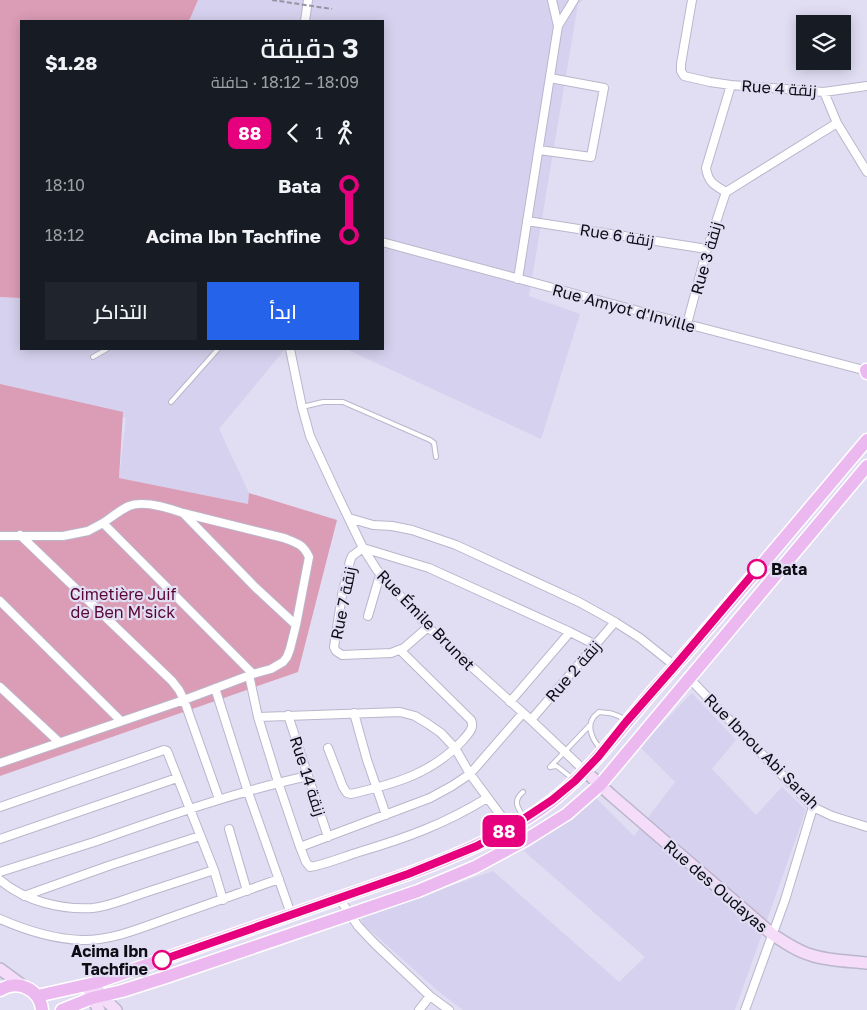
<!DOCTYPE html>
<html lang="ar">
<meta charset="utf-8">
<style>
:root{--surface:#171b24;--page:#20242c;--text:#f1f3f6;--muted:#9ea1a6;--accent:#2563eb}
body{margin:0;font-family:"Golos Text",Cairo,sans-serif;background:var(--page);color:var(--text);direction:rtl;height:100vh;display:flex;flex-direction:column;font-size:19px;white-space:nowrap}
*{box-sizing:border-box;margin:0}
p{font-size:16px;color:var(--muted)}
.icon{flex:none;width:28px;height:28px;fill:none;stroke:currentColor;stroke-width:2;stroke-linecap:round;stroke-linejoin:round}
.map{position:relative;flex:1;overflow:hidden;direction:ltr}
.panel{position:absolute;left:20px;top:20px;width:364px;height:330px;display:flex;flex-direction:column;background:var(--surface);border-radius:0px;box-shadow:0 2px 12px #0003;direction:rtl}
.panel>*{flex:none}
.badge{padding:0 10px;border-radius:8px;font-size:18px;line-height:32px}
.controls{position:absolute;left:796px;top:15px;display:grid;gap:10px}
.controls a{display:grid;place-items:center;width:55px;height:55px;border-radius:0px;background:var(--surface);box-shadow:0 2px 12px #0003;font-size:25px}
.map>.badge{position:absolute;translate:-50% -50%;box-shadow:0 0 0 2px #fff}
.legs{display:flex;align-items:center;gap:8px;height:55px;padding:0 25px;font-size:16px}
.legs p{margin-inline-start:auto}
.head{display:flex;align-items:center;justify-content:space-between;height:85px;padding:0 25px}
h1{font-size:28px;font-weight:600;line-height:38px}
.cta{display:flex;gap:10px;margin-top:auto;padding:10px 25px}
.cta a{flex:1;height:58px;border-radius:0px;background:var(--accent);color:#fff;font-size:20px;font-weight:600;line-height:58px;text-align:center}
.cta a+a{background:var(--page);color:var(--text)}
ul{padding:0 25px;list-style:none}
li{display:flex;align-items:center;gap:18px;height:50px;font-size:19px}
li i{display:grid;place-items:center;width:8px;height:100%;margin:0 6px;background:currentColor}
li i::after{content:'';width:12px;height:12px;margin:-6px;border:4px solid;border-radius:50%;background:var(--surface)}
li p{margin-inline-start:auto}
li:first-child i{background:linear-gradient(#0000 50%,currentColor 0)}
li:last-child i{background:linear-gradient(currentColor 50%,#0000 0)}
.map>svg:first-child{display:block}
.built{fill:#d6d1ee}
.green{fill:#db9cb5}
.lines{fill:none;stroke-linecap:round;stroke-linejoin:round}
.lane-casing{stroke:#bab6cb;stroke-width:6}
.street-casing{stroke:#bab6cb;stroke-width:10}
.secondary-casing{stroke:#bab6cb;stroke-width:14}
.primary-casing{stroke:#fff;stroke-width:15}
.lane{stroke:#fff;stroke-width:4}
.street{stroke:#fff;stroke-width:8}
.secondary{stroke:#f5dcf8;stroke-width:11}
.primary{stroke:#ecb8f0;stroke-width:12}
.path-bridge{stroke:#9794a5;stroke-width:2;stroke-dasharray:5 2.5;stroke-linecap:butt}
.line-1-casing{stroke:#fff;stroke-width:11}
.line-1{stroke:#e6007e;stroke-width:8}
.stop-1-dot{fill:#fff;stroke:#e6007e;stroke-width:2.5}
.labels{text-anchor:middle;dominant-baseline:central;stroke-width:4.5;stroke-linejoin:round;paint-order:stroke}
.street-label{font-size:16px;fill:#0d0b13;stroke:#e1ddf3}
.stop-label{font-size:16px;font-weight:bold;fill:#0d0b13;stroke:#e1ddf3;text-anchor:start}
.park-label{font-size:16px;fill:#580633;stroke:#e1ddf3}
</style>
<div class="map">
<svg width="867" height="1010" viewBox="0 0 867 1010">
<rect width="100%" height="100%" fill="#e1ddf3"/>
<!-- built -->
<path class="built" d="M198,0H583L578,4L529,296L580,314L541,439L346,349H382V21H189Z
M0,297L21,298V349H285L219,429L249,493L248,504L119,478L126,418L0,387Z
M692,693L736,740L712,769L756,815L782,787L806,810L735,1010H463L438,991L363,924L361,917L493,871L619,982L645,957L524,851L596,798L634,836L675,782L640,747Z"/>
<!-- green -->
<path class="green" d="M0,0H198L189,21H21V298L0,297Z
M0,384L123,412L119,478L248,504L249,493L337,520L298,672L0,776Z"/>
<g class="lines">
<!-- lane casing -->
<g class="lane-casing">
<path id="lane" d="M93,357L107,349
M171,402L218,349
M302,407L323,402H343L430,440L434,443L436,457
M601,749C594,742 586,728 593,718C594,716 597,714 599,712C609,713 616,713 625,720
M550,767L590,725
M550,767L556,766L558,767L573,779
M523,792C512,801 518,808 524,818"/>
</g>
<!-- street casing -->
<g class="street-casing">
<path id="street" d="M552,0L558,26
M692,0L681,64V71L684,76L710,82L731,85L824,92L867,86
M305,21L308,0
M824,92L837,123L867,172
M539,150L591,157L604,88L550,78
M726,192L837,123
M726,192C714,185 708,182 706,168L731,85
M527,221L707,249
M382,242L687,324L867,371
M518,279L558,26L574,0
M687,324L707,249L726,192
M290,349L302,407L310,436L336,492L363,548L377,570L428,627L443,641L531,720L585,771
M183,513L284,538C297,543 303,544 309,557L296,625
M349,518L373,525L392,526L412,530L456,545L579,602L615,622L640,638L675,666
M20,535L172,681L179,690L184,700L219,799
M0,536H63L88,531L103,523L253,674
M0,601L121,721
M368,616L380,575
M428,627L404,648L391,653L342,655L336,651L334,647L342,595L350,561L352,556L363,548L429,568L570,632L596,645
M249,675L258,717L278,782L300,847L306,862L310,867C327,864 343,857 359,852C406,838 445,824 487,798
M689,678L813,807L832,816L867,827
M0,687L59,742
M215,688L248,792L291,914
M510,702L570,632
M354,713L367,760L386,815
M288,715L328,837
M258,717L400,712L415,716L428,724L441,733L455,748L470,774L510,828
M531,720L615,622
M328,748L343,787L347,793L351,794C394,784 432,774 463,740C468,734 475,728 471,720L400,650
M0,763L184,700L253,674L271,669L283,662L287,657L290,649L296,625L255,587L183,513C169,508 144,500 129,506C120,510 112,517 103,523
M0,807L164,750L167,751L214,870C190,878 165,886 141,894C126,899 110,906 93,908C61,910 25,901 0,880
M229,829L247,891
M0,839L177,778
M300,847L430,798L452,786L470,774L523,713
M214,870L223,900
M0,872C31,862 63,852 94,842C165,817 235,792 308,776
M24,896L111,865L200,836
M339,898L358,926L374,943L430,996L449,1010
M0,919C25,930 54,939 81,940C111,941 141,928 169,918C206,905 243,892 279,879
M419,1010L430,996
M745,1010L785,900L813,807"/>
</g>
<!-- secondary casing -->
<g class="secondary-casing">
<path id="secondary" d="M585,771L611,795L772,934C784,942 797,951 811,955C829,961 849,961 867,963
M0,969L23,986
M95,983L101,996L116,1010
M89,990L92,998L99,1010"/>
</g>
<!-- primary casing -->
<g class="primary-casing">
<path id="primary" d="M866,370L867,373
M0,990C18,979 40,989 42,1010
M37,996L95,983L408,874C458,855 511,833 553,800C592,769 621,728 653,691C726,609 796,524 867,440
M62,1010L92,998L122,991L169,976L418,891L475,867L527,839L567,814L600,785L867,466"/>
</g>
<!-- lane -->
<use href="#lane" class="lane"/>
<!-- street -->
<use href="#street" class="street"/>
<!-- secondary -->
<use href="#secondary" class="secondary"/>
<!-- primary -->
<use href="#primary" class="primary"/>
<!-- path-bridge -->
<path class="path-bridge" d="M272,0L332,9"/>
</g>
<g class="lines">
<!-- line-1 casing -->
<g class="line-1-casing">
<path id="line-1" d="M162,960L408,874L477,846L510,828L552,800L575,781L598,757L626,722L675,666L757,569"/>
</g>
<!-- line-1 -->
<use href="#line-1" class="line-1"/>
</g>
<!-- markers -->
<g class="stop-1-dot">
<circle cx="757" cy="569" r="9"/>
<circle cx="162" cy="960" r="9"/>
</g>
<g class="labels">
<!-- street labels -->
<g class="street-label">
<text transform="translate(779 88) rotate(4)">Rue 4 زنقة</text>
<text transform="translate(617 235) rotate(9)">Rue 6 زنقة</text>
<text transform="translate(706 258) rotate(-74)">Rue 3 زنقة</text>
<text transform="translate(624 308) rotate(15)">Rue Amyot d'Inville</text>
<text transform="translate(343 603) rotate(-79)">Rue 7 زنقة</text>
<text transform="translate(426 620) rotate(46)">Rue Émile Brunet</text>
<text transform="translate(573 671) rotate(-49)">Rue 2 زنقة</text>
<text transform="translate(762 751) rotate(45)">Rue Ibnou Abi Sarah</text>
<text transform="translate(308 776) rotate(72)">Rue 14 زنقة</text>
<text transform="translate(716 886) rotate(41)">Rue des Oudayas</text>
</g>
<!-- stop labels -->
<g class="stop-label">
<text x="771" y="569">Bata</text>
<text x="148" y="951" text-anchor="end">Acima Ibn<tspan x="148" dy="18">Tachfine</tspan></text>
</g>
<!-- park labels -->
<g class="park-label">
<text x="123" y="594">Cimetière Juif<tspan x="123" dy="18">de Ben M'sick</tspan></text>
</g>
</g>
</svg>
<div class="controls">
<a><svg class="icon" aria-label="layers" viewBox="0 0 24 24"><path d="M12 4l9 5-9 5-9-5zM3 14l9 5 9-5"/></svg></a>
</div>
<b class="badge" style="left:504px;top:831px;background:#e6007e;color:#fff">88</b>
<section class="panel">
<div class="head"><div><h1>3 دقيقة</h1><p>18:09 – 18:12 · حافلة</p></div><b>$1.28</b></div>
<div class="legs"><svg class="icon" aria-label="walk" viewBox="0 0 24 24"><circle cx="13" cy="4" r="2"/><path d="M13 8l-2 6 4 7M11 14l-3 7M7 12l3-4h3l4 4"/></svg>1<svg class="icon" aria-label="back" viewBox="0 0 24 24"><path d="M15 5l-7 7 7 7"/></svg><b class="badge" style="background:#e6007e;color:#fff">88</b></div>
<ul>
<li><i style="color:#e6007e"></i><b>Bata</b><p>18:10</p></li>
<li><i style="color:#e6007e"></i><b>Acima Ibn Tachfine</b><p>18:12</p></li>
</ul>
<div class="cta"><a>ابدأ</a><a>التذاكر</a></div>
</section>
</div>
